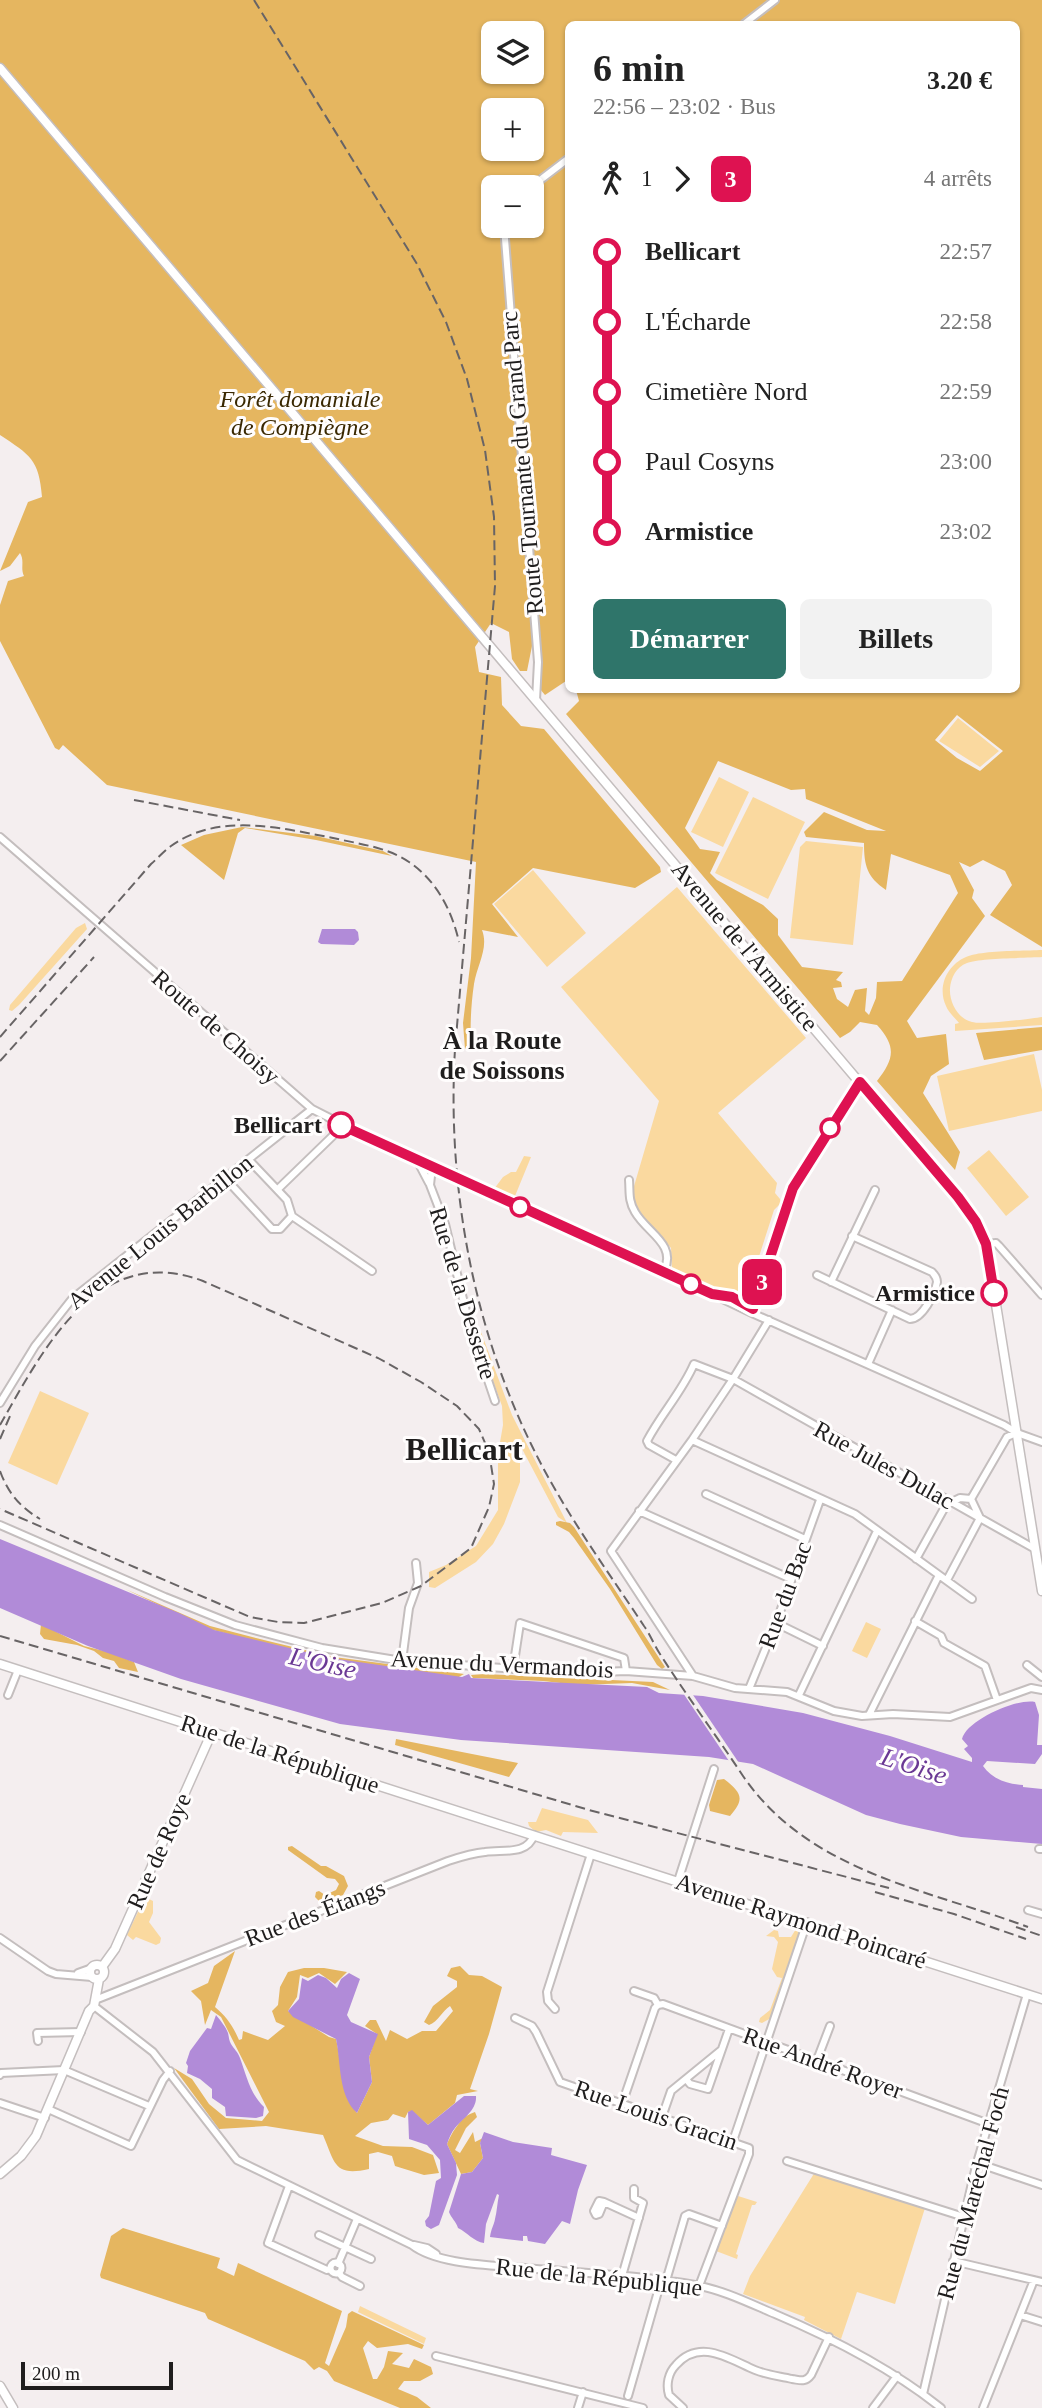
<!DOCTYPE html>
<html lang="fr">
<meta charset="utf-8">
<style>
:root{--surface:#fff;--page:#f2f2f2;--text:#222;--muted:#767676;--accent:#2f756a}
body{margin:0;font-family:"Times New Roman",serif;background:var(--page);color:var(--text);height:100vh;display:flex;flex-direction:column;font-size:26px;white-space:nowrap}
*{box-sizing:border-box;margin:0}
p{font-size:23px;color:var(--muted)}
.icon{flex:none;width:38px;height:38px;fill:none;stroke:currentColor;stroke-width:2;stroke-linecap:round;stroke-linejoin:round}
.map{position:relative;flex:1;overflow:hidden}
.details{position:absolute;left:565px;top:21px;width:455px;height:672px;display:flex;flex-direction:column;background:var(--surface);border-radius:10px;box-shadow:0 2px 5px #0004}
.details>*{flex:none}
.badge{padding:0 14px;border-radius:10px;font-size:24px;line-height:46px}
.buttons{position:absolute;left:481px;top:21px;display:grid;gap:14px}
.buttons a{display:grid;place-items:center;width:63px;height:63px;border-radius:10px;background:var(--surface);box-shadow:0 2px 5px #0004;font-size:35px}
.scale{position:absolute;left:21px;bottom:18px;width:152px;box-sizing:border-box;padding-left:7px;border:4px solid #1f1d1d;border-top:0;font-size:19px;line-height:24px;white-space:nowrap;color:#1f1d1d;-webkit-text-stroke:5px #fffdfd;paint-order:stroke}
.map>.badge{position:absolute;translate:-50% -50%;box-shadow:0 0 0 4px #fff}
.legs{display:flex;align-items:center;gap:10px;height:77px;padding:0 28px;font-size:23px}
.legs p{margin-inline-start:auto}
.headline{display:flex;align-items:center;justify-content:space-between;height:119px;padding:0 28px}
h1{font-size:38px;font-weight:700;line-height:52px}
.button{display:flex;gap:14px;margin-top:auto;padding:14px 28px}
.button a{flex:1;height:80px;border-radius:10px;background:var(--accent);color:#fff;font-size:28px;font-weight:700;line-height:80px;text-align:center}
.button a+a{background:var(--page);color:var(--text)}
ul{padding:0 28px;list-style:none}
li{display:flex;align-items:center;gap:24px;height:70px;font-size:26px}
li i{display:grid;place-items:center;width:10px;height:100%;margin:0 9px;background:currentColor}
li i::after{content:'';width:18px;height:18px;margin:-9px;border:5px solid;border-radius:50%;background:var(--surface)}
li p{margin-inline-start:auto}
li:first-child i{background:linear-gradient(#0000 50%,currentColor 0)}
li:last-child i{background:linear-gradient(currentColor 50%,#0000 0)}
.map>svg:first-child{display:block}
.green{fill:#fad99f}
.forest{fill:#e5b660;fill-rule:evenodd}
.water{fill:#b18bd8}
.pier{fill:#f4eeef}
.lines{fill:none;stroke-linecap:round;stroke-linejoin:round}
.minor-casing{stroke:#c4bebe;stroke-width:10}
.major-casing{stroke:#c4bebe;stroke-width:11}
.minor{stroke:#fff;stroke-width:6}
.major{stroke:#fff;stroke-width:8}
.rail{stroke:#686465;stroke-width:2;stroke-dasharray:10 5;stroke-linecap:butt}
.line-1-casing{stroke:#fff;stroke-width:16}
.line-1{stroke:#de1251;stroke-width:10}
.stop-1-dot{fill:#fff;stroke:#de1251;stroke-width:3.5}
.labels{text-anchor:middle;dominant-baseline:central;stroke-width:6;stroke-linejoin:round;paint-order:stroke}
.park-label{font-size:24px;font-style:italic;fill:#3a2801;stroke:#fffdfd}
.street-label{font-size:24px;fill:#1f1d1d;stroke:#fffdfd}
.stop-label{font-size:24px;font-weight:bold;fill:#1f1d1d;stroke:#fffdfd;text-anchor:end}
.neighbourhood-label{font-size:26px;font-weight:bold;fill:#1f1d1d;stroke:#fffdfd}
.water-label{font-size:26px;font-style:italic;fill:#6a3894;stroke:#fffdfd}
.district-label{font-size:32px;font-weight:bold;fill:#1f1d1d;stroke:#fffdfd}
</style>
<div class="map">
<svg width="1042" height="2408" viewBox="0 0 1042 2408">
<rect width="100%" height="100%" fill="#f4eeef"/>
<!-- green -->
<path class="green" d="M958,718L999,751L980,767L939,741Z
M719,777L749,792L723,847L691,832Z
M753,797L805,822L768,899L715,873Z
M806,841L863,847L853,945L790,938L800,847Z
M533,870L586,933L547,967L494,904Z
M677,887L806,1038L718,1113L777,1183L775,1193L780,1199L781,1203L774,1210L747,1294L740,1298L728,1292L723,1293L672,1269L671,1248L639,1212L632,1193L659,1101L561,987Z
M85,923L87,929L19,1005L12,1011L9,1010L10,1005L76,928Z
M1042,950V957C1026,958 979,958 967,963C956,967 951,978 950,988C949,1002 958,1019 972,1022C982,1025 1029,1019 1042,1017V1025L955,1031V1024L959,1023C955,1018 948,1012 946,1006C937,987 947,965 966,957C981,950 1024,951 1042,950Z
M1034,1054L1042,1090V1111L949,1131L937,1076Z
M989,1150L1029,1197L1006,1216L967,1168Z
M524,1156L531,1157L515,1196L513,1200L500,1195L494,1189L503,1177L511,1172H516Z
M474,1321L481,1332L512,1415L567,1523L558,1517L520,1445V1482L504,1524L493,1544L476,1562L435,1588L429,1587V1572L446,1565L476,1546L498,1510V1454L503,1425L502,1406L475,1330Z
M40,1391L89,1413L57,1485L8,1463Z
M866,1622L881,1629L867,1658L852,1651Z
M542,1808L588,1820L598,1833L563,1832L561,1836L546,1830L536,1832L529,1826L528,1822H536Z
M145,1897L153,1901V1913L149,1922L161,1938L160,1943L156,1945L136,1937L133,1940L127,1935Z
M796,1929L800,1933L771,2018L762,2023L759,2022L760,2018L770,2010L782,1978L777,1977L772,1969L778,1942L774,1937L766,1936L774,1930L778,1931L779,1937H791Z
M815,2172L925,2208L895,2304L857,2292L841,2339L804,2320L805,2317L743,2294L750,2276Z
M738,2196L757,2202L755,2205H752L736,2254L738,2255L737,2259L716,2251Z
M360,2306L426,2338L424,2344L358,2312Z"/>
<!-- forest -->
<path class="forest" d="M0,0H1042V947L990,915L1012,885L1005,871L983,860L970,867L959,862L974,890L972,898L985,916L907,1021L917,1038L946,1034L949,1064L931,1076L923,1093L960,1152L955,1170L877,1081C894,1059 897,1047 877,1025L860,1022L850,1032L840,1038L566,714L579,701L576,690H1017V24H569V679L545,695L540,689L538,645L532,646L527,671H520L512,659L509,632L491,623L475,647L479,672L501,677L502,705L521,726L544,729L660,867L661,872L635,888L533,868L492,904L518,937L482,930C489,948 477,965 474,984C471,1004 470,1025 471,1045L465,1049L463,1023L471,958L476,862L107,785L63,745L59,750L55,748L0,641V605L8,581L24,576C20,568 25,561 20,553L10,566L0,571L28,502L42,497C39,459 30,455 0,435ZM494,33H532V72H494ZM494,110H532V149H494ZM494,187H532V226H494ZM957,715L1003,751L980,771L957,758L935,740ZM718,761L791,790L805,789L806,799L886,831L867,830L824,812L804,832L806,837L864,843C864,866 867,877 886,890L891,854L950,875L958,893L902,981L877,982L876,998L869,1015L865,1011L867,988L855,990L848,1007L837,999L833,988L842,987L841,982L836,980L843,972L802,967L778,935V919L763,905L717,880L710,873L720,852L700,849L685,828Z
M242,827L316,836L383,851L392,856L316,840L245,828L238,833L224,880L181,845L204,835Z
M1042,1027V1050L984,1060L976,1033Z
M560,1521L570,1523L574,1527L665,1667L662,1669L657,1665L610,1589L574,1538L569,1532L556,1525V1522Z
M125,1589L210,1626L268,1641L334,1657L464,1674L457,1678L336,1662L209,1629Z
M41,1624L84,1646L108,1652L134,1662L138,1672L119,1668L114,1661L103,1658L94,1651L77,1645L44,1639L40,1634Z
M485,1674L653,1682L670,1690L632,1683L578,1685L543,1681L473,1678L471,1675Z
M396,1739L518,1763L509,1777L395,1745Z
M724,1779C742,1793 745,1799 730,1816L710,1811L709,1805L717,1780Z
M292,1846L321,1866H326L344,1876L348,1886L343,1895L321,1903L315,1897L316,1892L319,1891L325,1895L336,1890L339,1884L335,1879L327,1878L288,1850V1847Z
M235,1951L215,2007C226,2016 233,2026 239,2040L242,2039L243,2031L268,2040L285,2026L276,2022L272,2011L278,2005L280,1987L288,1972L304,1968H324L347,1972L335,1984L319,1973L308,1978L300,1975L297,1997L288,2011L329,2037L336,2039C342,2064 340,2091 357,2113L372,2082L369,2057L377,2034L365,2026L370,2020H376L386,2041L390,2030L407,2039L422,2031H436L453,2011L450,2006C442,2011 438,2022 429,2025L424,2022L433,2006L457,1987V1981L447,1976L451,1968L460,1966L469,1975L482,1976L502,1987L489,2034L470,2089L478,2091L457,2095L455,2103L428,2125L412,2111L408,2112L405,2118L393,2114L388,2120L371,2123L355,2136L383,2146L412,2147L433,2155L439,2173L424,2175L395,2166L392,2156L378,2152L369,2154V2169C334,2177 335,2163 323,2135L266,2126L219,2129L174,2068L192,2079L209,2104L226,2118L262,2121L269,2112L221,2017L211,2010L205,2025L201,2001L191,1991L208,1983L214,1966Z
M475,2112L477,2117L466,2128L455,2150L460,2153L473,2132L475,2142L483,2138L480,2143L483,2158L472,2172L461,2174L447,2144C453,2131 461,2116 475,2112Z
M123,2228L220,2258L217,2268L234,2276L238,2263L342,2311L325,2363L329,2366L346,2327L348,2314L352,2311L424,2345L422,2349L408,2344L377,2348L368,2341L363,2348L373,2379H377L384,2367L388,2351L403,2353L392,2364L409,2368L414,2359L431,2367L433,2374L420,2381H404L398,2389L417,2397L431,2408H400L334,2381L327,2371L319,2367L314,2370L305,2361L208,2319L205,2313L101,2278L100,2275L111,2236Z"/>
<!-- water -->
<path class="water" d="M322,929H355L358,932L359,940L354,945L321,944L318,942Z
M0,1539L179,1613L214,1630L331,1658L462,1677L469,1674L471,1678L647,1687L659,1693L703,1696L803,1713L890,1736L972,1762V1758L964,1749L968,1746L962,1739C967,1720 1017,1698 1035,1702L1039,1715L1037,1745H1042V1754L1035,1764L987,1761L983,1766C992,1779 1007,1784 1023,1785V1787L1042,1789V1844L961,1837L900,1824L866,1815L753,1764L709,1757L461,1740L340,1724L181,1679L88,1646L0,1608Z
M349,1973L360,1979L347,2015L351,2022L378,2034L369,2057L372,2082L357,2113C338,2096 341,2062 336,2039L293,2017L288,2011L299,1999L302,1978L308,1981L318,1975L326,1978L337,1988L341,1979Z
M216,2015C220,2020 226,2027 228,2033C229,2037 229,2041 231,2044C234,2049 238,2052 240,2058C246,2074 250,2094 264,2107L263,2116L256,2118L226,2116L225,2107L212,2098V2089L200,2079L187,2073L188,2066L186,2063L190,2051L207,2028L211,2029Z
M464,2096H476C477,2110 463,2118 455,2128C451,2133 449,2138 447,2144L456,2163L457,2175L439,2225L431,2229L426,2226L425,2221L429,2216L436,2181L441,2178L440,2160L427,2145L409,2139L408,2112L412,2110L428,2125Z
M484,2132L513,2142L552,2148L551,2155L587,2165L578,2190L570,2224L562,2221L545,2244L528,2241L527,2236H523V2241L490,2237C491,2229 494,2225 495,2219C497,2211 497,2204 499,2195L497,2194L486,2224L484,2243C474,2242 467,2232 458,2228C456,2221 451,2218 449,2212L461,2174L472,2172L483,2158L480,2143Z"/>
<!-- pier -->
<path class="pier" d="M681,1690L691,1692L741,1766L731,1764Z"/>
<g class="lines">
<!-- minor casing -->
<g class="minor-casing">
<path id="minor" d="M744,24L775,0
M531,187L569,158
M504,226L538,662L536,700
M0,837L312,1109L377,1142L664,1271L754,1314L1004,1425L1017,1433L1042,1442
M249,1160L287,1200L292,1216L372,1271
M418,1162L429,1183
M432,1167L430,1185L445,1224L469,1324L495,1401
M225,1178L272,1229H280L292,1216
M629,1180C630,1192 628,1200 635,1212C647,1233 677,1244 664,1271
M278,1189L343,1126
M986,1244L996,1243L999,1246L1042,1295
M817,1275L910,1319C922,1319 935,1294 937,1282C937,1277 935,1276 932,1272L852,1236
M831,1282L875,1190
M717,1294L732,1297L755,1310
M753,1309L793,1188L860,1082
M868,1364L892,1310
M0,1403L35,1346L72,1299L312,1109
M692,1440L855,1514L972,1599
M676,1460L649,1445L647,1441C661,1414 682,1392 694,1364L733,1379L1035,1549
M706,1494L805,1539
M971,1499L1007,1437L1016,1433
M639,1511L791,1579
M0,1525L165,1597L235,1625L322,1648L402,1661L576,1673L626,1671L693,1676L735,1688L787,1692L834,1711L862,1716L893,1714L950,1717L1031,1688L1042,1690
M916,1559L946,1505L960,1498L971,1499
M947,1580L980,1518L971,1499
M915,1621L941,1636L944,1643L985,1666L997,1700
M776,1623L823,1646
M402,1661L409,1608L418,1583L416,1563
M1027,1665L1042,1677
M513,1669L520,1623L624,1658L626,1671
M693,1676L611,1551L692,1440L733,1379L769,1320
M749,1689L776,1623L820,1500
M8,1695L18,1670
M799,1695L877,1531
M869,1715L939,1575
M1039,1849H1042
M678,1881L714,1769
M1028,1910L1042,1914
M0,1938L48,1971L56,1974L92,1977
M78,1973L92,1968
M634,1991L654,1998L658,2005
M95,2000L448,1861C460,1857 472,1853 485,1852C502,1849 527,1856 534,1835
M658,2005L663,2004L989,2124
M94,2006L153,2052L237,2160L412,2245C438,2265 492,2265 525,2268C581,2273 639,2275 695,2285C723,2290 749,2303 775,2314C834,2339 891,2368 941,2408
M555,2009L548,2001L547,1992L591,1854
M515,2018L532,2026L536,2032L560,2082L749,2148V2154L699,2286
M38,2041L37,2033L81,2032
M817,2060L830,2026
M0,2075L1,2073L64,2070L149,2106
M686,2079L690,2084L708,2089L729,2029
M0,2103L45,2118
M622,2104L655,2008L658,2005
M48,2109L131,2146L163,2080L170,2071
M662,2117L671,2091L720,2051
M733,2141L807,1922
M787,2161L964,2217
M977,2163L1042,2185
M289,2186L268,2243L327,2270L330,2269
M604,2202L599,2214L596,2215L594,2211L599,2201L604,2202L639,2218
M319,2235L371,2259
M414,2245L427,2248L436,2254
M953,2261L1042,2282
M330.5 2268a5.5 5.5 0 1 1 11 0a5.5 5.5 0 1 1-11 0Z
M338,2264L357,2219
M339,2273L342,2277L360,2286
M622,2276L643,2203L634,2198V2189
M666,2281L685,2216L689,2214L722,2226
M1020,2315L1042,2322
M436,2356L643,2408
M923,2394L976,2166L1027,1994
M628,2396L661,2281
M578,2408L583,2392
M683,2408L669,2395C666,2385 668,2373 676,2365C700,2338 729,2359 755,2370C767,2375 779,2376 792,2379C800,2380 805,2383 811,2375L829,2337
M873,2408L897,2376
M983,2408L1034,2280"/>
</g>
<!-- major casing -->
<g class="major-casing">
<path id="major" d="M0,68L971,1214L984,1239L989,1261L1042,1591
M0,1664L1042,1999
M90 1972a7 7 0 1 1 14 0a7 7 0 1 1-14 0Z
M102,1967L115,1949L212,1732
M0,2174L21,2156L36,2136L89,2011L94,2006L99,1979
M0,2386L13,2408"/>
</g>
<!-- minor -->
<use href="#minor" class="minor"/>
<!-- major -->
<use href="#major" class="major"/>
<!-- rail -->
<path class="rail" d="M254,0L417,264L446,322L467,379L485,450L494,517L495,586L455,1049C447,1184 472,1324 532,1446C563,1510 605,1567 644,1626C650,1634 654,1645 660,1654C686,1695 716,1735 743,1776C809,1872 926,1889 1028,1927
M134,800L240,820
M0,1037L151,864C158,858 164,851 171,846C218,812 281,828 333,838C359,844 387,847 409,862C437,881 452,911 459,942
M0,1061L94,957
M0,1425C43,1350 97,1241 203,1281L378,1358L421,1382L457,1406L479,1429L489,1452L494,1484L489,1507L471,1548L421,1586L382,1603L304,1623L278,1622L250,1617L0,1509
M0,1439L10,1416
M0,1471C8,1493 20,1507 40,1519
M0,1636L589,1810L889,1888
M875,1892L954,1914L1026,1939
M1016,1927L1042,1936"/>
</g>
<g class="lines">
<!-- line-1 casing -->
<g class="line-1-casing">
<path id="line-1" d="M341,1125L712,1294L732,1297L753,1309L793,1188L860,1082L958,1197L976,1222L986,1244L994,1293"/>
</g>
<!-- line-1 -->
<use href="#line-1" class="line-1"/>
</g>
<!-- markers -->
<g class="stop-1-dot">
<circle cx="341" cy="1125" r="12"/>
<circle cx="830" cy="1128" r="9"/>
<circle cx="520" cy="1207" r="9"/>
<circle cx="691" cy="1284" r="9"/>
<circle cx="994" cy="1293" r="12"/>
</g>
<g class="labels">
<!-- park labels -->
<g class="park-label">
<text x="300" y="399">Forêt domaniale<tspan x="300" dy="28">de Compiègne</tspan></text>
</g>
<!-- street labels -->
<g class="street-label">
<text transform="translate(522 463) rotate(-95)">Route Tournante du Grand Parc</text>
<text transform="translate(745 946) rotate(50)">Avenue de l'Armistice</text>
<text transform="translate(216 1027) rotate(41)">Route de Choisy</text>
<text transform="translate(160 1232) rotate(-39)">Avenue Louis Barbillon</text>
<text transform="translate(463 1293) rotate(73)">Rue de la Desserte</text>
<text transform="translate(884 1465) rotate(29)">Rue Jules Dulac</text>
<text transform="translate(785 1595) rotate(-70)">Rue du Bac</text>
<text transform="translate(502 1664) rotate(3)">Avenue du Vermandois</text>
<text transform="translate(280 1754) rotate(18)">Rue de la République</text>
<text transform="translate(159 1851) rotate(-66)">Rue de Roye</text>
<text transform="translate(315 1913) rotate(-21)">Rue des Étangs</text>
<text transform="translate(801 1921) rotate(18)">Avenue Raymond Poincaré</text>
<text transform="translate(823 2063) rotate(20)">Rue André Royer</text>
<text transform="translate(656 2115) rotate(19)">Rue Louis Gracin</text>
<text transform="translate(973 2193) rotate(-75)">Rue du Maréchal Foch</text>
<text transform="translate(599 2277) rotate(6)">Rue de la République</text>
</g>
<!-- stop labels -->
<g class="stop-label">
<text x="322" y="1125">Bellicart</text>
<text x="975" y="1293">Armistice</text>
</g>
<!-- neighbourhood labels -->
<g class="neighbourhood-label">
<text x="502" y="1040">À la Route<tspan x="502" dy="30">de Soissons</tspan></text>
</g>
<!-- water labels -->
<g class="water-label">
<text transform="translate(323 1663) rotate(13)">L'Oise</text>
<text transform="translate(914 1766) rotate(18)">L'Oise</text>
</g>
<!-- district labels -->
<g class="district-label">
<text x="464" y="1449">Bellicart</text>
</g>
</g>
</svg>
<div class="buttons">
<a><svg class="icon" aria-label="layers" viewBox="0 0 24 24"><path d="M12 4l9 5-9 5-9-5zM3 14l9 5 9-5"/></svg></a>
<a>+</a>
<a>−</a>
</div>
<div class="scale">200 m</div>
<b class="badge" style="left:762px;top:1282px;background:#de1251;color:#fff">3</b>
<section class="details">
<div class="headline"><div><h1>6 min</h1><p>22:56 – 23:02 · Bus</p></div><b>3.20 €</b></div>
<div class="legs"><svg class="icon" aria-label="walk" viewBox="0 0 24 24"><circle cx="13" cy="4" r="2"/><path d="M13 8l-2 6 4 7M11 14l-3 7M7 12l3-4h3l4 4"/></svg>1<svg class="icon" aria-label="forward" viewBox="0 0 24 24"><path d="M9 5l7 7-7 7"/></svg><b class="badge" style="background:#de1251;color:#fff">3</b><p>4 arrêts</p></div>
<ul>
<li><i style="color:#de1251"></i><b>Bellicart</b><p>22:57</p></li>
<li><i style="color:#de1251"></i><span>L'Écharde</span><p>22:58</p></li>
<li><i style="color:#de1251"></i><span>Cimetière Nord</span><p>22:59</p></li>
<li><i style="color:#de1251"></i><span>Paul Cosyns</span><p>23:00</p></li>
<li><i style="color:#de1251"></i><b>Armistice</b><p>23:02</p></li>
</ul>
<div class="button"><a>Démarrer</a><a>Billets</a></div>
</section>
</div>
